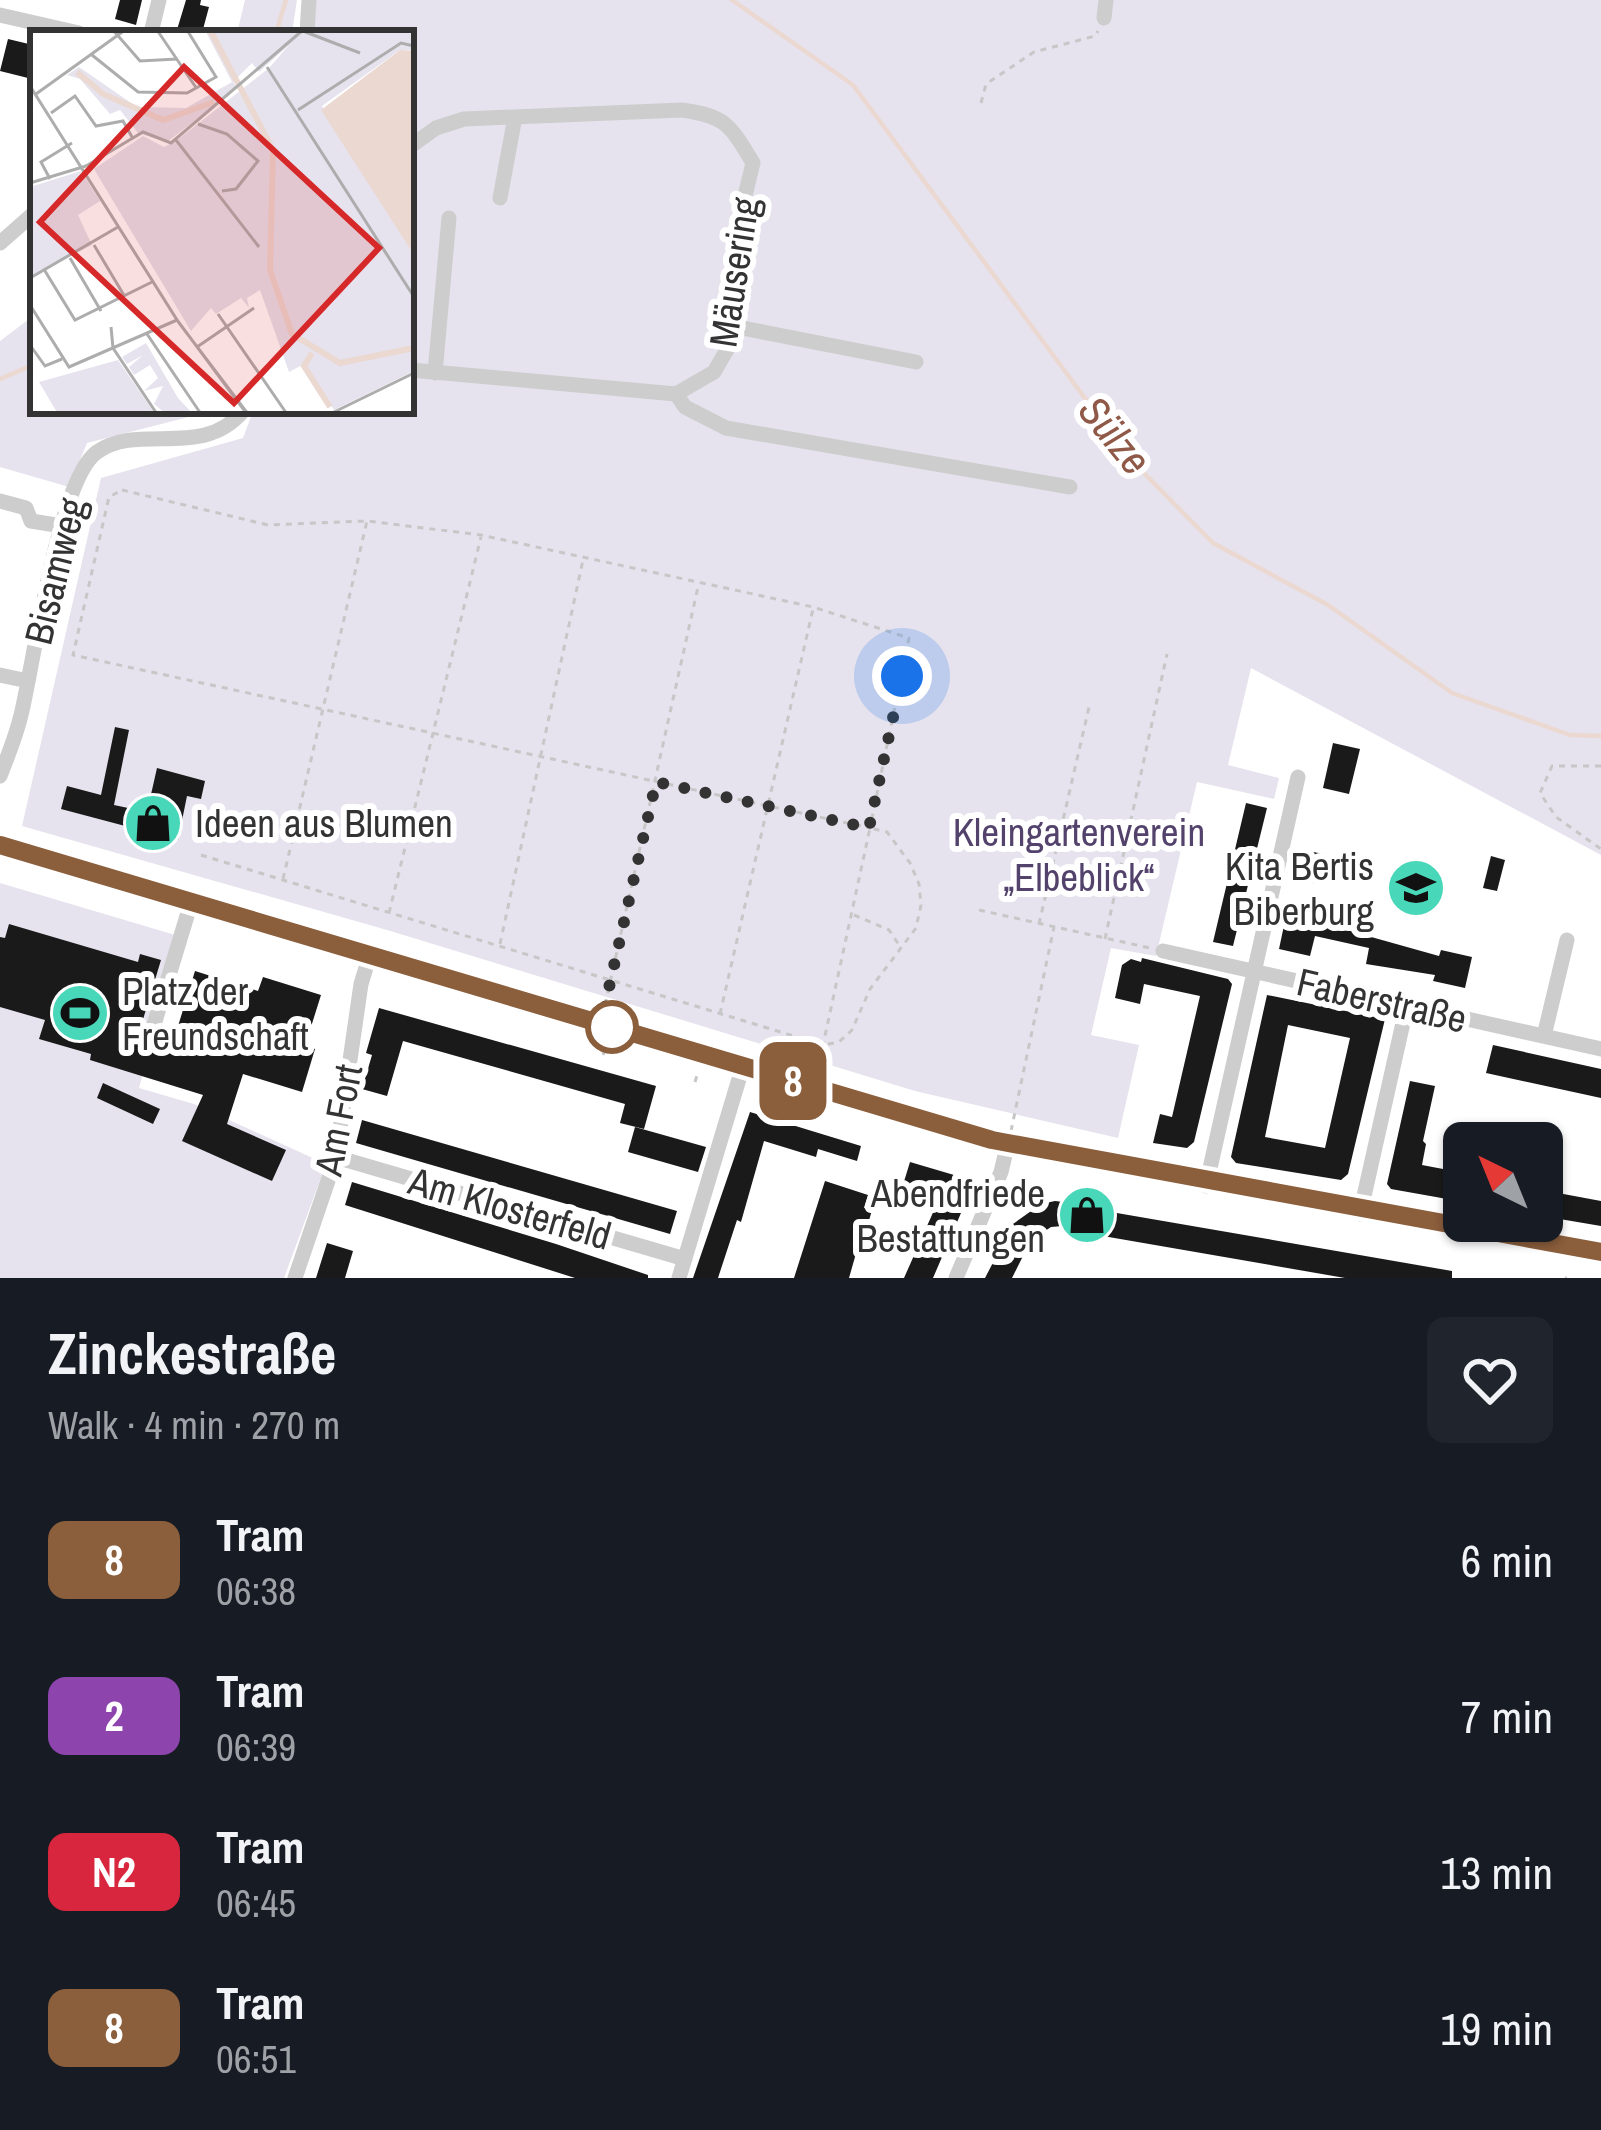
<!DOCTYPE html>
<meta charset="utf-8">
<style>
:root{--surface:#171b24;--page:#20242c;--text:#f1f3f6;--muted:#9ea1a6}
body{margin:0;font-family:"Archivo Narrow",sans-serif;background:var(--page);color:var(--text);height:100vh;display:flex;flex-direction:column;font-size:45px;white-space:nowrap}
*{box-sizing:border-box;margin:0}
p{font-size:39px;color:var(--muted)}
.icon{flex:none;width:66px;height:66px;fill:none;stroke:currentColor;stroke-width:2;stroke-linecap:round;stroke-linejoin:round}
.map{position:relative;height:1278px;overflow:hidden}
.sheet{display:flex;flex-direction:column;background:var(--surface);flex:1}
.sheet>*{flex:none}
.badge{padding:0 24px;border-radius:18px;font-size:42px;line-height:78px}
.needle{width:78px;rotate:317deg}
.buttons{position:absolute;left:1443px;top:1122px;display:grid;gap:24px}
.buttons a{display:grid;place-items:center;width:120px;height:120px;border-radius:18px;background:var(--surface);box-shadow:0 3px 9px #0004;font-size:60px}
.you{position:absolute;width:60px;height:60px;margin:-30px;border:9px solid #fff;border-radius:50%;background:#1a73e8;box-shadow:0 0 0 18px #1a73e833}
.map>.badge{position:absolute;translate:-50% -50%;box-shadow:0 0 0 6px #fff}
.round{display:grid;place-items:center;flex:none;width:126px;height:126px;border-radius:18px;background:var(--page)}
.head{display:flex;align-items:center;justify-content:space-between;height:204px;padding:0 48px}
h1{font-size:57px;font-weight:800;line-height:90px}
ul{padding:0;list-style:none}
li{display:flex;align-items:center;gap:36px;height:156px;padding:0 48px}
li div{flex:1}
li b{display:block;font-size:45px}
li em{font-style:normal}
li .badge{min-width:132px;font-weight:700;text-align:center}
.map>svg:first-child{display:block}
.green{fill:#e6e3ee}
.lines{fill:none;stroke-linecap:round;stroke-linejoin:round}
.stream{stroke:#ebd8d1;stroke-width:4.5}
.building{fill:#1a1a1a;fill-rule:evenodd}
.path{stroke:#c7c7c7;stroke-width:3;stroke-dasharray:6 6;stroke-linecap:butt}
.minor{stroke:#cdcdcd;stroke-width:15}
.major{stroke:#ababab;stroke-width:18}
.tram{stroke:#888;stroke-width:3}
.line-casing{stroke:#fff;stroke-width:27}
.line{stroke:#8b5e3c;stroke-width:18}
.walk{stroke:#333;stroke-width:12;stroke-dasharray:0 21.6}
.stop-dot{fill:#fff;stroke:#8b5e3c;stroke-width:6}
.labels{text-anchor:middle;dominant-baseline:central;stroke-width:12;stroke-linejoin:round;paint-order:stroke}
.street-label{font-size:39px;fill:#333;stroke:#fff}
.poi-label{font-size:39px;fill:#333;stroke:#fff;text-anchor:start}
.park-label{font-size:39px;fill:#53436c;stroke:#fff}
.water-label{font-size:42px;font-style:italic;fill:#8f5847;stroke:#fff}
.inset-river{fill:none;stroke:#ebd8d1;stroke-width:6}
.inset-road{fill:none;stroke:#adadad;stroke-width:3}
.view{fill:#d62828;fill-opacity:0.15;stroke:#d62828;stroke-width:6}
.inset-edge{fill:none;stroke:#333;stroke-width:6}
</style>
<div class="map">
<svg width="1601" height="1278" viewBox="0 0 1601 1278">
<rect width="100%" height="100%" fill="#fff"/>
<!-- green -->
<path class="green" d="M245,0H297L292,33H237Z
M316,0H1601V855L1251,668L1228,765L1279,778L1274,799L1197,782L1156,956L1111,948L1091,1035L1139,1045L1118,1138L915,1091L387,930L22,826L101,478L243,438L253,411H411V33H313Z
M33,316V411H212L87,443L69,487L0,467V341Z
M0,883L182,937L139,1088L194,1104L326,1164L284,1278H0Z"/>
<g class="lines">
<!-- stream -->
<path class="stream" d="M732,0L853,85L1130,459L1213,543L1328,605L1452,693L1570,735L1601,736
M276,33L286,0
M0,379L33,365"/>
</g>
<!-- building -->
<path class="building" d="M120,0H142L136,25L115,19Z
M186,0H201L200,5L209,7L202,33H176Z
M8,39L33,45L28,78L0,71Z
M115,727L129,730L114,805L147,812L157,768L205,781L201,799L187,796L178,840L61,809L67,786L101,795Z
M1333,743L1360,749L1349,794L1323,788Z
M1246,803L1267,808L1233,946L1213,942Z
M1302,850L1324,854L1318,884L1296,880Z
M1491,856L1505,860L1497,891L1483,888Z
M1340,901L1355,904L1352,916L1360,918L1357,933L1439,956L1441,950L1472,957L1465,988L1433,981L1435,975L1366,964L1369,948L1315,936L1310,956L1279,949L1286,916L1334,927Z
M9,924L138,962L140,954L161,960L138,1036L141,1045L148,1050L170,1052L195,971L258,991L263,977L321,995L305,1046L315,1049L302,1092L243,1074L227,1124L286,1150L272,1181L182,1141L203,1095L90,1060L91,1054L39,1039L45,1020L0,1007V937L5,938Z
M1142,958L1228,979L1232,984L1194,1142L1187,1148L1153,1143L1160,1114L1172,1117L1200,996L1144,984L1140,1004L1115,998L1122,965L1131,959L1141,962Z
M1267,995L1385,1019L1348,1174L1341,1180L1236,1163L1231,1157ZM1288,1025L1350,1038L1325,1148L1265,1137Z
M379,1008L656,1086L644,1129L620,1123L625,1104L403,1041L387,1096L362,1089L372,1055L366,1053Z
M1493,1045L1601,1069V1098L1486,1073Z
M1410,1081L1435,1086L1423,1141L1426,1144L1422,1165L1464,1173V1202L1391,1189L1387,1184Z
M103,1083L160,1109L153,1124L97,1098Z
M750,1112L861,1146L857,1161L818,1149L816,1157L764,1141L741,1222L737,1220L718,1278H693Z
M362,1120L677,1211L670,1234L356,1143Z
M635,1127L706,1147L698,1172L628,1152Z
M910,1162L971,1180L964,1206L933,1278H904L939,1199L902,1188Z
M825,1181L868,1195L864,1208L872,1210L864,1238L869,1240L865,1253L857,1250L849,1278H794Z
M352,1182L556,1244L648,1275V1278H575L345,1205Z
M1542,1190L1601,1201V1226L1542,1216Z
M1055,1201L1112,1208L1111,1212L1452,1271V1278H1345L1074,1231V1225L1051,1227L1042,1233L1026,1250L1012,1278H985L1013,1224L1041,1204Z
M327,1243L353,1251L345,1278H316Z"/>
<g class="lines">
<!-- path -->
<path class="path" d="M981,103L986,84L1034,52L1095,36L1098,31
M1101,430L1111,423
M122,490L268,525L367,521L481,535L813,607L909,638L870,828L73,655L109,497Z
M1601,766H1552L1540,793L1556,817L1601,849
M201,855L823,1045L870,828L887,832L910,863L919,884L921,905L916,928L870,989L852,1030L839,1042L823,1045
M283,879L367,521
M979,910L1150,948
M389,913L481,537
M854,915L889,930L899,945
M1039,924L1090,703
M1105,939L1167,654
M500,944L583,560
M605,1005L698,587
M720,1014L813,609
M603,1055L607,1045
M695,1082L698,1072
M1011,1131L1054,927
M1565,1278H1567"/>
<!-- minor -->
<path class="minor" d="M0,15L79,33
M1104,18L1106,0
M151,33L159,0
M307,33L309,0
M411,146L436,128L464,119L682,110C726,116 730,125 753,163L736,232L728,348L714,372L676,394L411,370
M500,198L515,117
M0,243L33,214
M732,326L916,362
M435,373L449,218
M676,394L685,407L726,428L1070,487
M0,501L26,508L31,521L62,526
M0,675L28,681
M0,776C8,756 16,736 21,715C34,663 58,479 97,452C140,422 202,460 243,411
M1163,951L1601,1049
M1544,1036L1567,940
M150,1038L190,906
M336,1157L685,1259
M1206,1186L1298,777
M1360,1214L1407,1005
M295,1278L336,1157L361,984L369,958
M679,1278L742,1069
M956,1278L1001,1172L1007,1147"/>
<!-- major -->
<path class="major" d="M0,849L991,1143L1601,1256"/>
<!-- tram -->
<path class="tram" d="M0,845L992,1140L1601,1252"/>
</g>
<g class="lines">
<!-- line casing -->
<g class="line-casing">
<path id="line" d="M0,845L992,1140L1601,1252"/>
</g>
<!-- line -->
<use href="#line" class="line"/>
<!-- walk -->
<path class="walk" d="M612,1027L605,1005L656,782L869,828L902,676"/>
</g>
<!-- icons -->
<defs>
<g id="shop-disc" transform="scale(3)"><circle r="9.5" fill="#48d7b8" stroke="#fff"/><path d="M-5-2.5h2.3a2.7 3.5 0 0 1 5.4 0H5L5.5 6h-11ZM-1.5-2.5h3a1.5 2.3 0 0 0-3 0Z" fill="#111"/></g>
<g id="school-disc" transform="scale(3)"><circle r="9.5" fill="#48d7b8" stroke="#fff"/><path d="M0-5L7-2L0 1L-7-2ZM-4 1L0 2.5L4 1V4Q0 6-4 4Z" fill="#111"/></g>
<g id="stadium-disc" transform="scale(3)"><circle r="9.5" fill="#48d7b8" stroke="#fff"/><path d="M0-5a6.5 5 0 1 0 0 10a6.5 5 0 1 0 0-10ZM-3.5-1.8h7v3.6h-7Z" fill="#111"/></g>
</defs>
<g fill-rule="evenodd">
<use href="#shop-disc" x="153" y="823"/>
<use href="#school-disc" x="1416" y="888"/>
<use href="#stadium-disc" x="80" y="1013"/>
<use href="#shop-disc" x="1087" y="1215"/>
</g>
<!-- markers -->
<circle class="stop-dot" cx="612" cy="1027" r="24"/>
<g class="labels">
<!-- street labels -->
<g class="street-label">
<text transform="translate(734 272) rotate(-81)">Mäusering</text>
<text transform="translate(55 571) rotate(-76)">Bisamweg</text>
<text transform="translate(1382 1000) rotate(13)">Faberstraße</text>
<text transform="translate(338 1120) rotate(-79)">Am Fort</text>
<text transform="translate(510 1208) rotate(16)">Am Klosterfeld</text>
</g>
<!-- poi labels -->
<g class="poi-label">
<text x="195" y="823">Ideen aus Blumen</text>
<text x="1374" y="866" text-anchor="end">Kita Bertis<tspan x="1374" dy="45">Biberburg</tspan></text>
<text x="122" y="991">Platz der<tspan x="122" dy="45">Freundschaft</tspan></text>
<text x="1045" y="1193" text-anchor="end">Abendfriede<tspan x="1045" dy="45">Bestattungen</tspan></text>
</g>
<!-- park labels -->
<g class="park-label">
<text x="1079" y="832">Kleingartenverein<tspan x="1079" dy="45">„Elbeblick“</tspan></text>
</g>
<!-- water labels -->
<g class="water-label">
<text transform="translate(1115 435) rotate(51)">Sülze</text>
</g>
</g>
<!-- overview -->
<g transform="translate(30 30)">
<rect width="384" height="384" fill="#fff"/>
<path d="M175,0H384V21L370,20L292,76L384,225V341L304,380L274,334L259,342L230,260L217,268L219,278L211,268L186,284L181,278L161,301L64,139L113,106L134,117L146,111L239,38L259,15L229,42L222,33L203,52L207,58L137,112L108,103L90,80L80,84L50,49L37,45L49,37L107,77L156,78L202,52ZM51,141L70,171L48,185L62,215L0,246V157ZM116,313L148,368L163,384H136L124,374L133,356L114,361L128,348L120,335L104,345L99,337L113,325L97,334L92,327ZM88,330L125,384H28L9,352Z" fill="#e6e3ee"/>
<path d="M370,20L384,21V225L291,80Z" fill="#ebd8d1"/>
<path class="inset-river" d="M180,0L243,120L240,240L262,304L310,333L384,318M47,42L73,64L133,90L184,72M282,323L274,336L300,377"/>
<path class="inset-road" d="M83,0L110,31L147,29M127,0L167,59M273,1L330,23M62,25L108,62L157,63L186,47L157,0M237,37L384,267M0,56L147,290L217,384M0,56L149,293L218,384M6,64L95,0M268,80L371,13L384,16M21,83L45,66L66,96L93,91L102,107M168,94L197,104L228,131L206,159L192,161M146,110L229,217M56,136L113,102L141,113L273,0M20,149L11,132L42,113M0,153L56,136M64,215L95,267M40,228L71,281M15,241L45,290L124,251M0,248L88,197M0,275L39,337L147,290M188,284L257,384M81,297L83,318L127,384M117,304L171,384M0,315L15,336L32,329M167,317L224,278M300,384L384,343"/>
<path class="view" d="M154,37L349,218L204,373L10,192Z"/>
<rect width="384" height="384" class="inset-edge"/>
</g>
</svg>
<div class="buttons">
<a><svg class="needle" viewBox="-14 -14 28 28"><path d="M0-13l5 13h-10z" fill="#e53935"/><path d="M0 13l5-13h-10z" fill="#9ea1a6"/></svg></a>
</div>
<div class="you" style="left:902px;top:676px"></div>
<b class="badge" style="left:793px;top:1081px;background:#8b5e3c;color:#fff">8</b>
</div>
<section class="sheet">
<div class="head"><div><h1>Zinckestraße</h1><p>Walk · 4 min · 270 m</p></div><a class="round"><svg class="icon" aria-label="heart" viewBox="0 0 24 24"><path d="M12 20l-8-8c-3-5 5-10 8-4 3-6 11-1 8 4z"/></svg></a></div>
<ul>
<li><span class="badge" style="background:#8b5e3c;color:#fff">8</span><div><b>Tram</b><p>06:38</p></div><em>6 min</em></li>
<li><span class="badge" style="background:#8e44ad;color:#fff">2</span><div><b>Tram</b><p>06:39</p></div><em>7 min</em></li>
<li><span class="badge" style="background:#d7263d;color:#fff">N2</span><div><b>Tram</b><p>06:45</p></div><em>13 min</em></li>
<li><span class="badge" style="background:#8b5e3c;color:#fff">8</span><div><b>Tram</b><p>06:51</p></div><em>19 min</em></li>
</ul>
</section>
